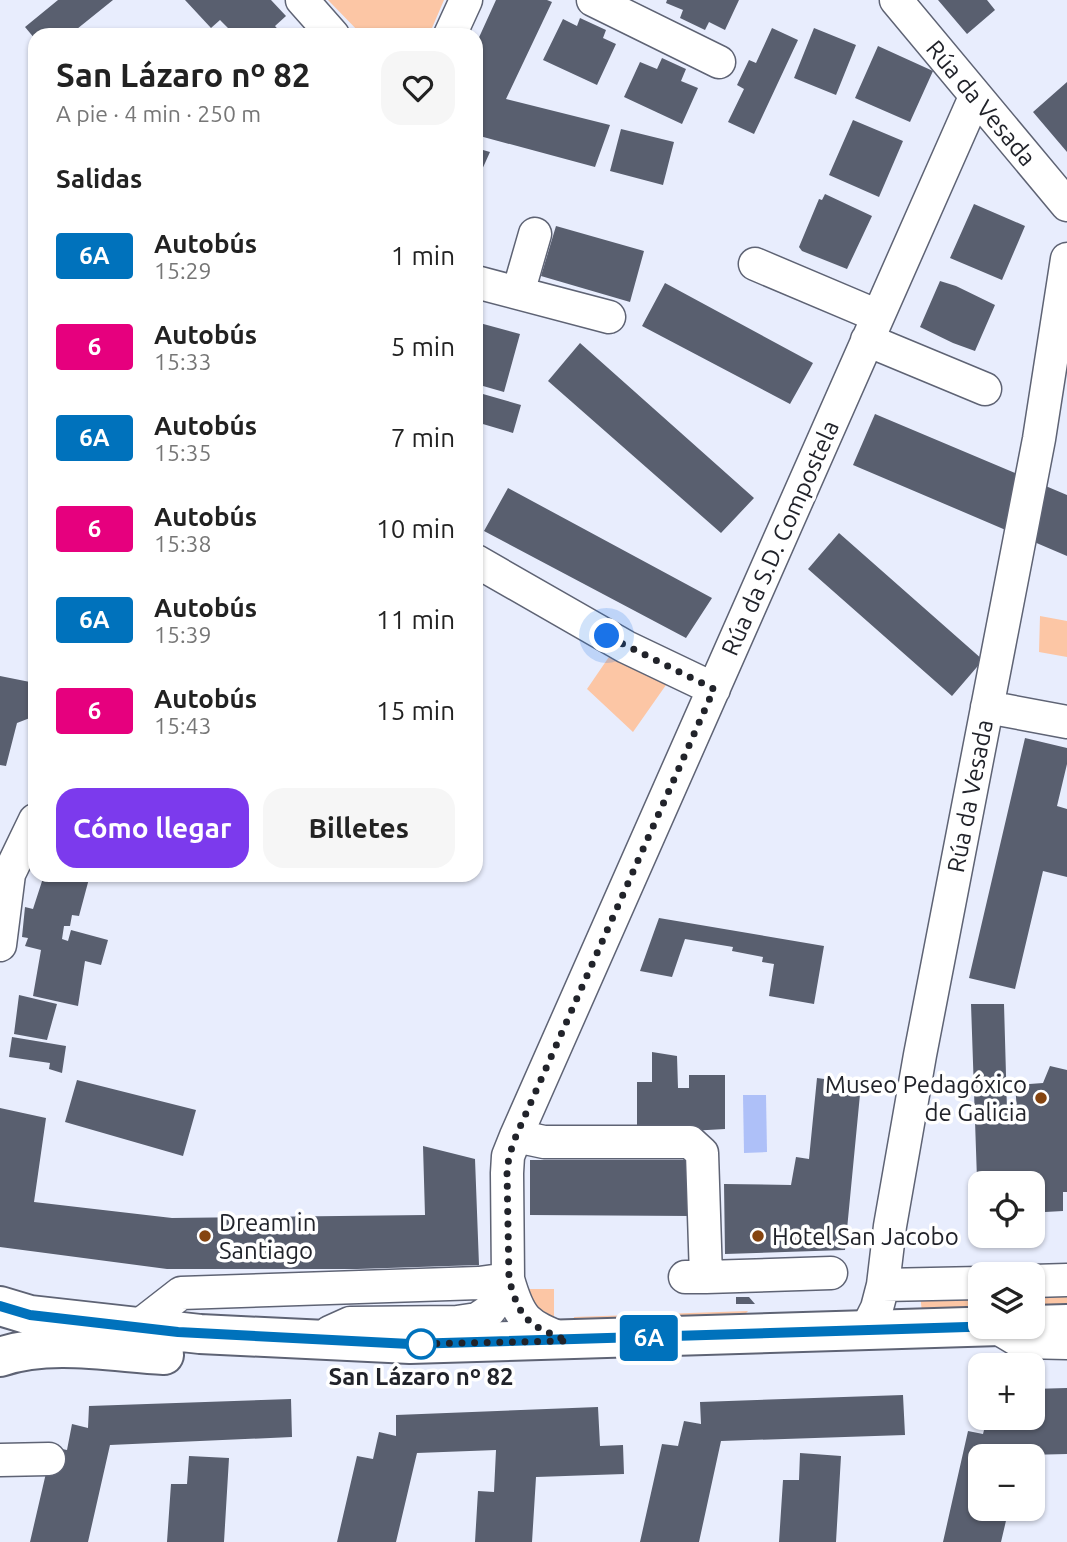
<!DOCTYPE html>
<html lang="es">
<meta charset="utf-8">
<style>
:root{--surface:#fff;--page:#f6f6f6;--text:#222;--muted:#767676;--accent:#7c3aed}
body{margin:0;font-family:Ubuntu,sans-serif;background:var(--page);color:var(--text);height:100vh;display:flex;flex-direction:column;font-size:26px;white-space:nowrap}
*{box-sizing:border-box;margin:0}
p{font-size:23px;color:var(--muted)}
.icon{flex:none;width:38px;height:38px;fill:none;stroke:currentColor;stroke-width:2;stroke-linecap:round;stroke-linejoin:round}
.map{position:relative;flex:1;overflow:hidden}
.details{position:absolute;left:28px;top:28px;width:455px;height:854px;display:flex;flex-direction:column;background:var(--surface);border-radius:21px;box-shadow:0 2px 5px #0004}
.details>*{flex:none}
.badge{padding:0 14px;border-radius:5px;font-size:24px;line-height:46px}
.fabs{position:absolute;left:968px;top:1171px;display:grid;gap:14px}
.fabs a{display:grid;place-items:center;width:77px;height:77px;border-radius:14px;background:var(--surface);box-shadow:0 2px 5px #0004;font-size:35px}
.you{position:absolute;width:35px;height:35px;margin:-18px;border:5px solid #fff;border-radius:50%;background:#1a73e8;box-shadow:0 0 0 10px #1a73e833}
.map>.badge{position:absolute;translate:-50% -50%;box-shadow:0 0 0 4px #fff}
h2{padding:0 28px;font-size:26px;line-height:63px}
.round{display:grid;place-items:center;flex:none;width:74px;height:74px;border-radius:21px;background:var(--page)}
.summary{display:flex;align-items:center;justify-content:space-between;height:119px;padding:0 28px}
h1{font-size:33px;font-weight:600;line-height:52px}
.button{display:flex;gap:14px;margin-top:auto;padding:14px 28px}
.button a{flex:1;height:80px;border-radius:21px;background:var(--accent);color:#fff;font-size:28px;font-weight:600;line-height:80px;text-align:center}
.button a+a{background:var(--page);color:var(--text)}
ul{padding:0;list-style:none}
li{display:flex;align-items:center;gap:21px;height:91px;padding:0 28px}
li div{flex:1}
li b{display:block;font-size:26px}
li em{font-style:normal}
li .badge{min-width:77px;font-weight:700;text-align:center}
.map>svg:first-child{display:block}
.green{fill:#fcc6a5}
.water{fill:#aec0f8}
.building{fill:#595f6f}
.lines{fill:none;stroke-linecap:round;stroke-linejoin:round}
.minor-casing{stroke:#5e6374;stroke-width:35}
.major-casing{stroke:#5e6374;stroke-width:42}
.minor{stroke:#fff;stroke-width:32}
.major{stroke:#fff;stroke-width:38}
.line-casing{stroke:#fff;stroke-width:16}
.line{stroke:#0072bc;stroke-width:10}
.walk{stroke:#21232a;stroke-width:7;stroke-dasharray:0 12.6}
.poi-dot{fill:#85440f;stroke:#fff;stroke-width:2.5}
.stop-dot{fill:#fff;stroke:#0072bc;stroke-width:3.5}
.labels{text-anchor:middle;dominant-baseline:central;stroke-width:7;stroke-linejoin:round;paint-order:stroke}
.street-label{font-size:24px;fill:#21232a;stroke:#fff}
.poi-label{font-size:24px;fill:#21232a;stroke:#fff;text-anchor:start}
.stop-label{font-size:24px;font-weight:bold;fill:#21232a;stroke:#fff}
</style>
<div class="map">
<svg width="1067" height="1542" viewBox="0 0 1067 1542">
<rect width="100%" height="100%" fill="#e8edfd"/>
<!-- green -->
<path class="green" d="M328,0H444L429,35H362Z
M1040,616L1067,621V657L1039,652Z
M613,651L666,685L633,732L587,689Z
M1067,1288V1309L1033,1310L1032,1289Z
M521,1289H554V1326L544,1324Z
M980,1290V1312L922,1313L920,1293Z
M748,1311L738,1322L573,1327L574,1317Z"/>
<!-- water -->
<path class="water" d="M743,1095H766L767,1152L744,1153Z"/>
<!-- building -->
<path class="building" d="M58,0H113L77,29L79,31L75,35H35V39L25,27Z
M185,0H271L286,16L275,26L283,35H229L226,32L229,29L220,20L211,28Z
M496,0H547L552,2L506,99L610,125L595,167L476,135V44Z
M667,0H739L725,30L709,22L705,30L680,18L683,10L666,3Z
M938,0H987L995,10L967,34Z
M580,18L606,30L603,38L616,44L597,85L543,60L563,19L577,26Z
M772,28L798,40L754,134L728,122L744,89L737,85L749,60L756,63Z
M814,28L856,45L836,95L794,78Z
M878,46L933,71L910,122L855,98Z
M662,58L686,69L681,81L698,88L682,124L624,97L640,62L657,69Z
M1067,82V152L1033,112Z
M853,120L903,141L879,197L829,175Z
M621,129L674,142L663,185L610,171Z
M476,148L490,152L476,183Z
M825,194L872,216L847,269L802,251L799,247L819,199L822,200Z
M974,204L1025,226L1002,280L950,258Z
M556,226L644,251L630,302L541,276Z
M940,281L956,286L995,305L975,351L953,343L920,327Z
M665,283L813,363L790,404L642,326Z
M476,322L520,334L504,392L476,384Z
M580,343L754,498L721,533L548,381Z
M476,392L521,405L513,433L476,422Z
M875,414L1067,495V556L853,465Z
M508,488L712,598L686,638L484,531Z
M839,533L983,660L952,696L808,569Z
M0,676L35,683V716L17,723L6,766L0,765Z
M1025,738L1067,748V764L1057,806L1067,809V877L1043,871L1015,989L969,978Z
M44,875H90L79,916L72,915L70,926H64L62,939L68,941L71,930L108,940L101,965L85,961L78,1006L33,996L41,950L25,946L28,938L22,937L25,907L33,909Z
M659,918L824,946L814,1004L769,996L774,964L762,962L763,957L732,951L733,947L685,939L672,977L640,971Z
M19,995L57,1004L47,1040L14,1034Z
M971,1004H1004L1007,1110H1017L1015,1085L1043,1083L1050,1066L1067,1070V1192H1063V1211L1045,1212L1044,1195L1032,1196V1183H1014V1178L977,1179Z
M12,1037L66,1046L62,1073L49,1069L50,1063L9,1057Z
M652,1052L677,1056L678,1088H689V1075H725V1129L637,1134V1082H652Z
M817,1078L861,1084L845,1250L725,1254L724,1184L791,1185L796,1157L809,1159Z
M77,1080L196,1110L183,1156L65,1122Z
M0,1108L46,1118L34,1202L172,1218L425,1215L423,1146L475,1159L479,1265L357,1269H167L0,1247Z
M530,1160H691V1216L530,1215Z
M736,1297H749L755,1304H736Z
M1067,1388V1454L980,1456V1508H1009L1001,1542H943L968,1431L983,1434L987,1418H1032V1389Z
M903,1395L905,1435L721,1441L699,1542H640L662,1444L678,1446L684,1421L701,1424L700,1402Z
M291,1399L292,1437L110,1445L88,1542H30L46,1473L0,1476V1447H52L67,1450L72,1424L88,1428L89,1406Z
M598,1407L600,1446L623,1445L624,1474L536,1477L532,1542H475L478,1491L494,1492L496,1450L417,1453L396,1542H337L357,1456L373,1459L379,1432L396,1436V1415Z
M800,1453L841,1456L836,1542H779L783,1480H799Z
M189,1456L229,1458L224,1542H167L171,1484H187Z"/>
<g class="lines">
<!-- minor casing -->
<g class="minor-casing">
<path id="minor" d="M302,0L333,35
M593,0L719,62
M896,0L1067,205
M450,35L466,0
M755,264L878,316
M476,282L609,317
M518,293L535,234
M867,340L985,389
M476,561L626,647L714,689
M987,707L1067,722
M0,945L9,874L35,820
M516,1136L544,1142H690L702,1153L706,1277H685
M706,1277L831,1273
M1032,1281L1067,1280
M883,1285L980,1283
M996,1327L1021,1342L1067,1343
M136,1328L181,1293L479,1283L508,1279
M866,1330L877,1308L883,1285L890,1226L920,1055L1039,439L1067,259
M330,1332L350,1323L457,1322L477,1319L489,1311L500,1297L508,1279
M565,1340C526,1324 520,1321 508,1279L507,1173L508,1156L516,1136L975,97
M0,1460L49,1459"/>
</g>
<!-- major casing -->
<g class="major-casing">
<path id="major" d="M0,1306L30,1315L200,1334L410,1344L1000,1326
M1032,1325L1067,1324
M0,1357C51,1340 111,1352 164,1355"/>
</g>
<!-- minor -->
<use href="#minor" class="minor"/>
<!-- major -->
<use href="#major" class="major"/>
</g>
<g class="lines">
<!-- line casing -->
<g class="line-casing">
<path id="line" d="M0,1306L30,1315L178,1332L410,1344L1000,1326"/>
</g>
<!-- line -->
<use href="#line" class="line"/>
<!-- walk -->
<path class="walk" d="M421,1344H410L568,1341C529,1325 520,1321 509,1279L507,1173L509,1156L516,1136L714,689L607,636"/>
</g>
<!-- markers -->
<g class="poi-dot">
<circle cx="1041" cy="1098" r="7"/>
<circle cx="205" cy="1236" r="7"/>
<circle cx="758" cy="1236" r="7"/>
</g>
<circle class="stop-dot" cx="421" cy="1344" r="14"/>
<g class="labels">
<!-- street labels -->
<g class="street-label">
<text transform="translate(981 103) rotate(50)">Rúa da Vesada</text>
<text transform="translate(780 538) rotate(-66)">Rúa da S.D. Compostela</text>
<text transform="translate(970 796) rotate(-79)">Rúa da Vesada</text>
</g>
<!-- poi labels -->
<g class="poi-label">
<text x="1027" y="1084" text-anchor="end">Museo Pedagóxico<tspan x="1027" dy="28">de Galicia</tspan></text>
<text x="219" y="1222">Dream in<tspan x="219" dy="28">Santiago</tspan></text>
<text x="772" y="1236">Hotel San Jacobo</text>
</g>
<!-- stop labels -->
<g class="stop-label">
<text x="421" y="1376">San Lázaro nº 82</text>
</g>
</g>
</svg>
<div class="fabs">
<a><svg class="icon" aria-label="locate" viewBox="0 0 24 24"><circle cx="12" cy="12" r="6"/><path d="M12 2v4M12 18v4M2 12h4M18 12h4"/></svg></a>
<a><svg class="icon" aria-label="layers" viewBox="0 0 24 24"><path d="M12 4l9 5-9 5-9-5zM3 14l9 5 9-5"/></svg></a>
<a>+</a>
<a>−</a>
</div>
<div class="you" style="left:607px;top:636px"></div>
<b class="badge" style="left:649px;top:1338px;background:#0072bc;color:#fff">6A</b>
<section class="details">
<div class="summary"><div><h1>San Lázaro nº 82</h1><p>A pie · 4 min · 250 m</p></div><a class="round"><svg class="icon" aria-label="heart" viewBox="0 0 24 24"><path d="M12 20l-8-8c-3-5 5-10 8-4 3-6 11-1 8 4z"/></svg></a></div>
<h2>Salidas</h2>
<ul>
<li><span class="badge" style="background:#0072bc;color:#fff">6A</span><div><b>Autobús</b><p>15:29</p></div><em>1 min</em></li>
<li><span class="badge" style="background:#e6007e;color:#fff">6</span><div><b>Autobús</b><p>15:33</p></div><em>5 min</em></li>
<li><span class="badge" style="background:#0072bc;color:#fff">6A</span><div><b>Autobús</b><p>15:35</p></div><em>7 min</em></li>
<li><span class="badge" style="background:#e6007e;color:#fff">6</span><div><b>Autobús</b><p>15:38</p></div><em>10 min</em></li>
<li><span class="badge" style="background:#0072bc;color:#fff">6A</span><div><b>Autobús</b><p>15:39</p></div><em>11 min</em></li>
<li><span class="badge" style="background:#e6007e;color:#fff">6</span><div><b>Autobús</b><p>15:43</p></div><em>15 min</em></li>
</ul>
<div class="button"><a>Cómo llegar</a><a>Billetes</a></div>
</section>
</div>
